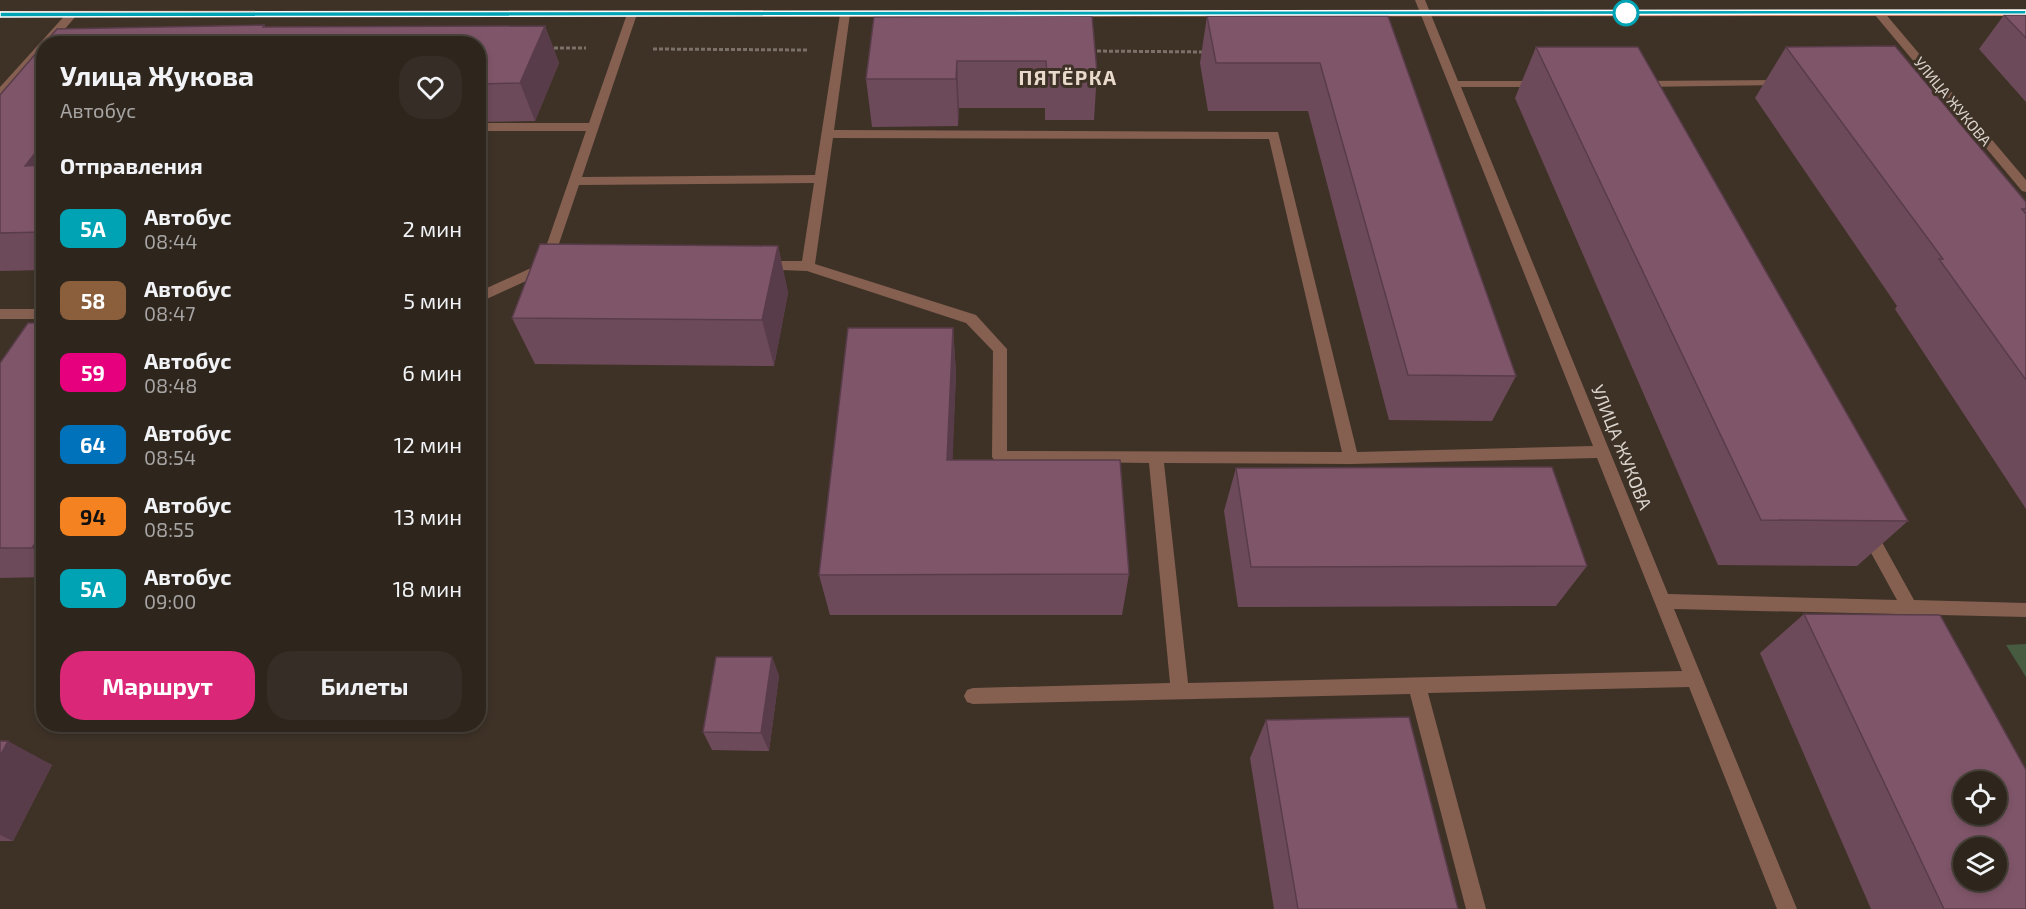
<!DOCTYPE html>
<html lang="ru">
<meta charset="utf-8">
<style>
:root{--surface:#2e261d;--page:#362e26;--text:#f1f3f6;--muted:#a7a5a4;--line:#49433b;--accent:#db2777}
body{margin:0;font-family:"Exo 2",sans-serif;background:var(--page);color:var(--text);height:100vh;display:flex;flex-direction:column;font-size:22px;white-space:nowrap}
*{box-sizing:border-box;margin:0}
p{font-size:20px;color:var(--muted)}
.icon{flex:none;width:33px;height:33px;fill:none;stroke:currentColor;stroke-width:2;stroke-linecap:round;stroke-linejoin:round}
.map{position:relative;flex:1;overflow:hidden}
.side{position:absolute;left:36px;top:36px;width:450px;height:696px;display:flex;flex-direction:column;background:var(--surface);border-radius:24px;box-shadow:0 3px 9px #0003,0 0 0 2px var(--line)}
.side>*{flex:none}
.badge{padding:0 12px;border-radius:9px;font-size:21px;line-height:39px}
.controls{position:absolute;left:1953px;top:771px;display:grid;gap:12px}
.controls a{display:grid;place-items:center;width:54px;height:54px;border-radius:50%;background:var(--surface);box-shadow:0 3px 9px #0003,0 0 0 2px var(--line);font-size:30px}
.map>.badge{position:absolute;translate:-50% -50%;box-shadow:0 0 0 3px #fff}
h2{padding:0 24px;font-size:22px;line-height:54px}
.round{display:grid;place-items:center;flex:none;width:63px;height:63px;border-radius:24px;background:var(--page)}
.headline{display:flex;align-items:center;justify-content:space-between;height:102px;padding:0 24px}
h1{font-size:28px;font-weight:700;line-height:45px}
.action{display:flex;gap:12px;margin-top:auto;padding:12px 24px}
.action a{flex:1;height:69px;border-radius:24px;background:var(--accent);color:#fff;font-size:24px;font-weight:700;line-height:69px;text-align:center}
.action a+a{background:var(--page);color:var(--text)}
ul{padding:0;list-style:none}
li{display:flex;align-items:center;gap:18px;height:72px;padding:0 24px}
li div{flex:1}
li b{display:block;font-size:22px}
li em{font-style:normal}
li .badge{min-width:66px;font-weight:700;text-align:center}
.map>svg:first-child{display:block}
.green{fill:#465b40}
.lines{fill:none;stroke-linecap:round;stroke-linejoin:round}
.path{stroke:#7b7168;stroke-width:3;stroke-dasharray:4 2;stroke-linecap:butt}
.minor{fill:#856051;fill-rule:evenodd}
.major{fill:#d38869;fill-rule:evenodd}
.wall{fill:#6d4a5a}
.shaded-wall{fill:#593c4a}
.building{fill:#7f5669;stroke:#593c4a;stroke-width:1.5;fill-rule:evenodd}
.line{fill:#00a3b4;stroke:#fff;stroke-width:1.5}
.stop-dot{fill:#fff;stroke:#00a3b4;stroke-width:3}
.labels{text-anchor:middle;dominant-baseline:central;stroke-width:6;stroke-linejoin:round;paint-order:stroke}
.far-street-label{font-size:15px;fill:#dcd5ce;stroke:#3e3227}
.street-label{font-size:18px;fill:#dcd5ce;stroke:#3e3227}
.far-district-label{font-size:20px;font-weight:bold;letter-spacing:1.5px;fill:#e9dacc;stroke:#3e3227}
</style>
<div class="map">
<svg width="2026" height="909" viewBox="0 0 2026 909">
<rect width="100%" height="100%" fill="#3e3227"/>
<!-- green -->
<path class="green" d="M2026,644V677L2006,645Z"/>
<g class="lines">
<!-- path -->
<path class="path" d="M548,48H586
M653,49L808,50
M1091,51L1207,52"/>
<!-- minor -->
<path class="minor" d="M1415,0H1425L1458,81H1538L1544,84L1538,87H1461L1668,594L1897,600L1859,531L1861,526L1867,524L1873,526L1914,600L2026,603V617L1674,609L1797,909H1777L1689,687L1428,693L1486,909H1466L1410,694L973,704L967,702L964,696L967,690L973,688L1170,683L1149,463L995,461L992,457L993,351L966,323L807,271L758,269L756,266L763,261H802L814,183L579,185L550,270L478,303V292L540,264L586,131H478V123H589L627,14L632,11L637,14L582,177L815,175L840,14L845,11L850,14L834,130L1278,132L1357,452L1593,446ZM833,138L1269,139L1342,452L1007,451V349L976,315L815,264ZM1597,458L1682,671L1188,683L1164,463L1351,464Z
M1879,10L1883,11L2026,180V192L2022,191L1875,15L1874,13Z
M72,11L76,12V16L52,44H44V53L4,96L0,97V87L68,12Z
M1783,80L1787,81V85L1639,87L1633,84L1639,81Z
M0,309H44V319H0Z"/>
<!-- major -->
<path class="major" d="M2026,10V16L0,17V11Z"/>
</g>
<!-- wall -->
<path class="wall" d="M2004,15H2026V102L1979,49Z
M1207,16H1388L1516,376L1492,421L1389,420L1308,111H1208L1200,63Z
M874,17L1097,72L1094,120H1045V108H959L958,126L872,127L866,79Z
M264,25L265,27L545,26L559,63L535,121L478,122V44H44L57,29Z
M44,44V270L0,271V95Z
M1536,47L1908,521L1857,566L1718,565L1515,98Z
M1786,47L2026,202V509L1895,309L1897,306L1755,98Z
M778,246L788,293L774,366L535,364L512,318Z
M44,323V577L0,578V363Z
M953,328L956,374L952,460L1129,574L1122,615H830L819,575Z
M1236,468L1587,566L1556,606L1238,607L1224,511Z
M1804,614L2026,909H1871L1760,653Z
M772,657L779,676L769,751L712,750L703,732Z
M1266,720L1458,909H1274L1250,758Z
M0,741L52,765L13,841H0Z"/>
<!-- shaded-wall -->
<path class="shaded-wall" d="M545,26L559,63L535,121L520,83Z
M957,61L959,108L958,126L956,79Z
M44,142V187L25,166Z
M778,246L788,293L774,366L762,320Z
M953,328L956,374L951,504L947,460Z
M44,529V556L32,548Z
M772,657L779,676L769,751L761,733Z
M8,741L52,765L13,841L0,835V756Z"/>
<!-- building -->
<path class="building" d="M2004,15H2026V38Z
M1092,16L1097,72L1047,73L1046,61H957L956,79H866L874,17Z
M1207,16H1388L1516,376L1408,375L1320,63H1216Z
M264,25L263,27L545,26L520,83L478,84V44H44L57,29Z
M44,44V142L25,166L44,165V232L0,233V95Z
M1895,46L2026,202V209H2022L2026,214V380L1939,259H1943L1786,47Z
M1536,47H1638L1908,521L1761,520Z
M540,244L778,246L762,320L512,318Z
M28,323H44V470L43,472H44V529L32,548H0V363Z
M848,328H953L947,460H1120L1129,574L819,575Z
M1552,467L1587,566L1251,567L1236,468Z
M1804,614L1940,615L2026,770V909H1944ZM1964,782H1996V814H1964ZM1964,848H1996V880H1964Z
M716,657H772L761,733L703,732Z
M1409,717L1458,909H1298L1266,720Z
M0,741H8L0,756Z"/>
<!-- line -->
<path class="line" d="M2026,10V14L0,17V12Z"/>
<!-- markers -->
<circle class="stop-dot" cx="1626" cy="13" r="12"/>
<g class="labels">
<!-- far-street labels -->
<g class="far-street-label">
<text transform="translate(1953 101) rotate(50)">УЛИЦА ЖУКОВА</text>
</g>
<!-- street labels -->
<g class="street-label">
<text transform="translate(1622 447) rotate(68)">УЛИЦА ЖУКОВА</text>
</g>
<!-- far-district labels -->
<g class="far-district-label">
<text x="1068" y="77">ПЯТЁРКА</text>
</g>
</g>
</svg>
<div class="controls">
<a><svg class="icon" aria-label="locate" viewBox="0 0 24 24"><circle cx="12" cy="12" r="6"/><path d="M12 2v4M12 18v4M2 12h4M18 12h4"/></svg></a>
<a><svg class="icon" aria-label="layers" viewBox="0 0 24 24"><path d="M12 4l9 5-9 5-9-5zM3 14l9 5 9-5"/></svg></a>
</div>
<section class="side">
<div class="headline"><div><h1>Улица Жукова</h1><p>Автобус</p></div><a class="round"><svg class="icon" aria-label="heart" viewBox="0 0 24 24"><path d="M12 20l-8-8c-3-5 5-10 8-4 3-6 11-1 8 4z"/></svg></a></div>
<h2>Отправления</h2>
<ul>
<li><span class="badge" style="background:#00a3b4;color:#fff">5А</span><div><b>Автобус</b><p>08:44</p></div><em>2 мин</em></li>
<li><span class="badge" style="background:#8b5e3c;color:#fff">58</span><div><b>Автобус</b><p>08:47</p></div><em>5 мин</em></li>
<li><span class="badge" style="background:#e6007e;color:#fff">59</span><div><b>Автобус</b><p>08:48</p></div><em>6 мин</em></li>
<li><span class="badge" style="background:#0072bc;color:#fff">64</span><div><b>Автобус</b><p>08:54</p></div><em>12 мин</em></li>
<li><span class="badge" style="background:#f58220;color:#111">94</span><div><b>Автобус</b><p>08:55</p></div><em>13 мин</em></li>
<li><span class="badge" style="background:#00a3b4;color:#fff">5А</span><div><b>Автобус</b><p>09:00</p></div><em>18 мин</em></li>
</ul>
<div class="action"><a>Маршрут</a><a>Билеты</a></div>
</section>
</div>
